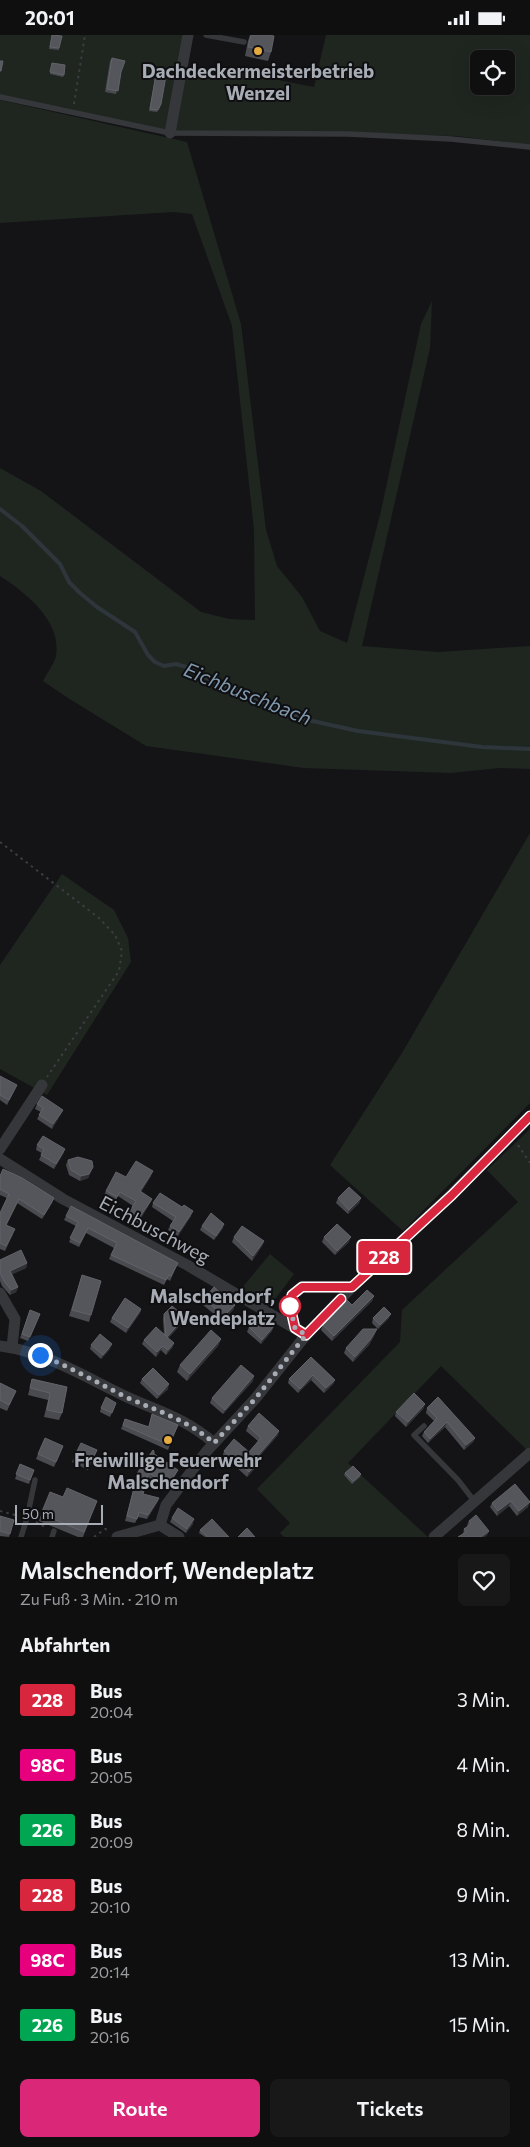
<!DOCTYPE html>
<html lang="de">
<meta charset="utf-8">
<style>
:root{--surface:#0f0f10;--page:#181819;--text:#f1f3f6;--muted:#9b9c9f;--line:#2f2f30;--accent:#db2777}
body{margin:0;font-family:Commissioner,sans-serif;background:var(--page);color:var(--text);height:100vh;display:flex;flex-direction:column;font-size:19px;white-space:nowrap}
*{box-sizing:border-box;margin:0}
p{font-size:16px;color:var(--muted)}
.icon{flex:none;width:28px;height:28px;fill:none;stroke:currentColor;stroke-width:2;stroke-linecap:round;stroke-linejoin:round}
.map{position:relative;height:1502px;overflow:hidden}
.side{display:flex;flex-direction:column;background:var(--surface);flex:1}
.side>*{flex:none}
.badge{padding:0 10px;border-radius:4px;font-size:18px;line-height:32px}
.tools{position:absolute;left:470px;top:15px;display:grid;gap:10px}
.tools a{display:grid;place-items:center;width:45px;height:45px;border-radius:8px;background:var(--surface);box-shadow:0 5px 20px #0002,0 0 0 1px var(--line);font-size:25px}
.scale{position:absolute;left:15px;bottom:12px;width:88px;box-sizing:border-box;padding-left:5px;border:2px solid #a7acb5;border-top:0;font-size:14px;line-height:18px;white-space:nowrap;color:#a7acb5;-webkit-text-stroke:4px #0f0f11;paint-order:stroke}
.you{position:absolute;width:25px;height:25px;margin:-12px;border:4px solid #fff;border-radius:50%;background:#1a73e8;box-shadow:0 0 0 8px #1a73e833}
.map>.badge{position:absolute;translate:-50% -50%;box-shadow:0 0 0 2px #fff}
h2{padding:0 20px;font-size:19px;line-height:45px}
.round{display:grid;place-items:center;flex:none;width:52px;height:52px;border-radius:8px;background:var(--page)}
.summary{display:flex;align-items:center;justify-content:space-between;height:85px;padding:0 20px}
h1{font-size:24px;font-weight:600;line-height:38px}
.action{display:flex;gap:10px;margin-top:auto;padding:10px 20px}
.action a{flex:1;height:58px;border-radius:8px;background:var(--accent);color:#fff;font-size:20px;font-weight:600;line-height:58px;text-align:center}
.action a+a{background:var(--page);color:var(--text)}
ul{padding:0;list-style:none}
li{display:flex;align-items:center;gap:15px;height:65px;padding:0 20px}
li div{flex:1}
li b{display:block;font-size:19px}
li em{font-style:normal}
li .badge{min-width:55px;font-weight:700;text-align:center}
.status{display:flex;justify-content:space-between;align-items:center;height:35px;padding:0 25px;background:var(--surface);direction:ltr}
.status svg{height:14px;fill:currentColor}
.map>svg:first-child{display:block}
.green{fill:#1f2620;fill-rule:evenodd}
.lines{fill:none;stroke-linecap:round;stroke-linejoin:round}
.stream{stroke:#2e353b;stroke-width:4}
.path{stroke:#3c3d42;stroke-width:2;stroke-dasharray:2.5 4;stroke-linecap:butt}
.lane{stroke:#36373b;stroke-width:5.5}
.street{stroke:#36373b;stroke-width:11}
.wall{fill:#4a4b51}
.shaded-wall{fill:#303135}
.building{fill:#54565b;stroke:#616369}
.line-casing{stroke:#fff;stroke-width:11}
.line{stroke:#d7263d;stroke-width:8}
.walk{stroke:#a7acb5;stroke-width:5;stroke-dasharray:0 9}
.poi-dot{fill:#e5ab3e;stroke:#0f0f11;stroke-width:2}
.stop-dot{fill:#fff;stroke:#d7263d;stroke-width:2.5}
.labels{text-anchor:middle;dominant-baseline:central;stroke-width:4;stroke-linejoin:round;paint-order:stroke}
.poi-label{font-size:19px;font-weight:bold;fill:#a7acb5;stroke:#0f0f11}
.street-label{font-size:19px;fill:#a7acb5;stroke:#0f0f11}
.stop-label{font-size:19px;font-weight:bold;fill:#a7acb5;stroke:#0f0f11;text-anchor:end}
.water-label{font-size:20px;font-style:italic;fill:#8099ae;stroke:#0f0f11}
</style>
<div class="status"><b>20:01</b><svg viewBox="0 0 49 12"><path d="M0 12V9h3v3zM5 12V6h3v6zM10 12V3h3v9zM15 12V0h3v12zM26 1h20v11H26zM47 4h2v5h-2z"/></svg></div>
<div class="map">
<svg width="530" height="1502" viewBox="0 0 530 1502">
<rect width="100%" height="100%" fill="#141416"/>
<!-- green -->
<path class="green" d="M0,0H188L182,36L212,32L314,52L326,0H530V110L456,101L405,100L170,98L0,62ZM479,24H506V51H479Z
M0,65L187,107L241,289L266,495L277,531L302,562L320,596L347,608L381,476L421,289L432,266L430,313L362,611L438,617L530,611V734L500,733L451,738L304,733L146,711L68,663L43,646C47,638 54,629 56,621C62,586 26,558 0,541V433L41,456L201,577L229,584L255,585L254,495L232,291L192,179L173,177L0,188Z
M530,798V1068L403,1196L330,1130L402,1018Z
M62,839L114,875L128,903L131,927L47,1060L0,1034V930Z
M530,1094V1412L527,1415L441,1331L348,1428L428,1502H284L280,1498L290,1488L257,1454L400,1307L402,1275L518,1167L487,1135Z
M270,1219L294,1239L270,1271L241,1254Z"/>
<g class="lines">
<!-- stream -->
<path class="stream" d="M0,474L22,491L60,529L69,547L80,558L97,572L135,597L148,620L155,627L164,631L176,629L190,633L217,649L248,659L262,667L280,671L299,683L358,696L482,712L530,714"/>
<!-- path -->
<path class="path" d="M74,69L85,0
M0,807L99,883L115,900L122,916L119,936L47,1042
M518,1110L530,1128
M0,1476L19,1481
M36,1487L47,1493
M94,1502L105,1494L109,1495"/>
<!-- lane -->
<path class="lane" d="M206,0L244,7
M0,62L170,98L348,99L451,104L530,112
M424,1391L414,1400L458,1445L475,1467
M21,1502L27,1483L35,1445
M52,1502L54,1496"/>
<!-- street -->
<path class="street" d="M170,98L188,0
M0,1114L42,1050
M0,1124L63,1164L187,1230L306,1300
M0,1258L15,1284L12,1312
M295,1293L290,1271L292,1260L302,1252H352
M0,1311C46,1317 85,1342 127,1362C160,1377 185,1383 214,1408
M160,1490L166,1470L206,1417L255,1364L306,1300L352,1252L451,1160L530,1081
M160,1490L179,1502
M117,1502L160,1490
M434,1502L530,1418"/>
</g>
<!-- wall -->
<path class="wall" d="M52,0L59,13V15L49,14Z
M250,0H268L271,17L268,26L245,21L248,6Z
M112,23L121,37L116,59L105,57L110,26Z
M52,28L64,40L63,42L50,39Z
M157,33L161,69L157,77L149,76Z
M0,1041L17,1050L7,1070L0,1065Z
M37,1069L63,1075L61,1079L52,1094L37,1084L41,1077L35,1074Z
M37,1110L65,1114L63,1119L54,1134L39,1125L42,1118L36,1115Z
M68,1125L93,1132L88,1143L80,1146L69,1140L66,1130Z
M0,1141L54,1163L52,1168L42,1184L17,1168L6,1190L13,1199L5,1216L0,1214V1178L7,1163L0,1160Z
M151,1141L141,1157L152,1164L150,1168L138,1188L127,1181L133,1171L118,1161L115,1167L104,1160L106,1156L126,1142Z
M338,1163H361L359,1168L348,1179L336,1168Z
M153,1168L182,1172L191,1181L178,1201L168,1195L170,1191L173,1186L152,1172Z
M66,1181L178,1228L170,1246L167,1244L164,1250L109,1224L114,1213L86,1198L79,1212L69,1207L76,1191L64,1185Z
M202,1191L223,1193L214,1205L200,1195Z
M234,1202L264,1206L262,1211L252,1226L232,1207Z
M324,1202L349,1207L335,1220L322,1207Z
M0,1225L27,1228L26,1233L12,1239L18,1252L16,1257L10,1260L2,1251L0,1246Z
M82,1240L91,1280L89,1287L69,1281Z
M374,1261L372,1266L332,1306L321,1295L323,1290Z
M204,1264L235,1270L233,1275L222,1286L202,1269Z
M141,1274L140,1278L126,1298L110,1287L112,1283Z
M30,1275L40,1279L28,1306L20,1303Z
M164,1279L183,1287L168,1303L174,1308L172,1313L166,1320L161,1315L156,1322L142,1309L144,1305L164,1299L163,1284Z
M373,1283H389L378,1294L372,1288Z
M249,1292L272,1296L261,1309L247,1297Z
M375,1299L369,1310L353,1327L344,1318L346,1313Z
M221,1304L218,1311L187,1346L177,1337L180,1330Z
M91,1310L110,1314L101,1324L90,1314Z
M311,1322L335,1345L333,1349L324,1358L311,1345L298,1358L288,1348L289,1344Z
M32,1344L67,1352L62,1378L59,1385L44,1382L48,1365L28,1360Z
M142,1344L168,1354L157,1364L140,1348Z
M253,1346L223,1379L210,1368L212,1363Z
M0,1348L16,1356L7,1376L0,1373Z
M116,1368L110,1382L100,1377L101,1373Z
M425,1369L423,1374L406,1392L395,1381L396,1377Z
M427,1373L475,1403L473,1407L464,1415L445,1392L428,1408L422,1401L424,1397L434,1386L426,1378Z
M152,1379L178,1390L168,1415L121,1394L125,1384L148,1392Z
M248,1391L278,1400L257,1424L259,1426L258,1430L247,1442L223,1420L224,1416L249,1417L258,1406L246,1396Z
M63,1411L54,1432L36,1424L38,1419Z
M97,1415L88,1435L72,1427L74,1422Z
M154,1419L176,1439L166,1454L148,1442L143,1459L159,1463L157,1468L147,1484L138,1482L135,1488L125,1486L138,1437Z
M20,1429L34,1435L29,1449L15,1444Z
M345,1438L361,1439L360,1442L352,1449L344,1440Z
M515,1449L528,1472L517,1481L509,1471L497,1481L490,1472L492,1468Z
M63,1462L97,1466L83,1502H78L39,1486L41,1479Z
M0,1481L14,1485L9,1502L0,1501Z
M172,1483L193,1489L186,1498L170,1487Z
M469,1486L489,1496L487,1500L463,1499L464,1494L468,1491L467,1490Z
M200,1495L229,1502H205L199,1498Z"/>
<!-- shaded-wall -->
<path class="shaded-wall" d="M63,1075L61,1079L52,1094L53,1089Z
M65,1114L63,1119L54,1134L56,1129Z
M93,1132L88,1143L80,1146L81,1141Z
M153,1136L151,1141L138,1161L140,1156Z
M54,1163L52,1168L42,1184L44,1180Z
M361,1163L359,1168L348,1179L349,1175Z
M152,1164L150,1168L138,1188L139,1183Z
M193,1176L191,1181L178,1201L179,1197Z
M224,1189L223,1193L214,1205L216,1201Z
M351,1202L349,1207L335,1220L337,1216Z
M264,1206L262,1211L252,1226L253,1221Z
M27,1228L26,1233L9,1241L10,1236Z
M18,1252L16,1257L10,1260L11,1255Z
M374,1261L372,1266L332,1306L334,1301Z
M235,1270L233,1275L222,1286L224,1281Z
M141,1274L140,1278L126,1298L128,1293Z
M391,1279L389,1283L378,1294L380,1290Z
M185,1282L183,1287L165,1307L167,1302Z
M274,1291L272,1296L261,1309L262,1305Z
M377,1294L375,1299L369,1310L353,1327L355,1322Z
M221,1304L218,1311L187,1346L190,1339Z
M174,1308L172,1313L166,1320L168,1315Z
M112,1309L110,1314L101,1324L103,1320Z
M163,1311L161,1315L156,1322L157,1317Z
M313,1340L311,1345L298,1358L300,1354Z
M254,1341L253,1346L223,1379L225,1375Z
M335,1345L333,1349L324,1358L326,1353Z
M169,1349L168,1354L157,1364L159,1360Z
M425,1369L423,1374L406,1392L408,1387Z
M447,1387L445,1392L428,1408L430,1404Z
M279,1396L278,1400L254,1427L256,1423Z
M475,1403L473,1407L464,1415L466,1410Z
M259,1426L258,1430L247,1442L249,1437Z
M178,1435L176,1439L166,1454L168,1450Z
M159,1463L157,1468L147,1484L148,1480Z
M511,1466L509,1471L497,1481L498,1476Z
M530,1467L528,1472L517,1481L519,1476Z
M194,1484L193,1489L186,1498L187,1494Z
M489,1496L487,1500L485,1502H481Z"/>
<!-- building -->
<path class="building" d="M52,0L62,1L59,13L50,12Z
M251,0H268L274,1L271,17L248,12Z
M112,23L125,26L121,37L118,56L107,54Z
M0,26H3L1,36H0Z
M52,28L65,30L64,40L50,37Z
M157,33L167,35L161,69L158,75L150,74Z
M0,1041L17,1050L9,1065L0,1060Z
M42,1061L63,1075L53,1089L39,1080L43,1073L37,1069Z
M43,1101L65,1114L56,1129L41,1120L44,1114L37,1110Z
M78,1122L92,1126L93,1132L89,1139L81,1141L71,1135L68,1125Z
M136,1126L153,1136L140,1156L152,1164L139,1183L129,1177L136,1166L120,1157L117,1162L106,1156L116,1137L126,1142Z
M3,1134L22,1143L54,1163L44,1180L19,1164L6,1190L15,1194L6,1211L0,1208V1178L9,1159L0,1154V1141Z
M349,1152L361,1163L349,1175L338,1163Z
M160,1158L182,1172L184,1170L193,1176L179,1197L170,1191L176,1182L153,1168Z
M71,1171L178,1228L171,1241L169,1240L166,1245L111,1220L117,1208L88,1193L80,1208L70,1203L78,1187L66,1181Z
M211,1178L224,1189L216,1201L202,1191Z
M337,1189L351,1202L337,1216L324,1202Z
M242,1191L264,1206L253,1221L234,1202Z
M21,1215L27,1228L10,1236L18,1252L11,1255L4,1246L0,1238V1225Z
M82,1240L101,1246L91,1280L72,1275Z
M214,1252L235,1270L224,1281L204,1264Z
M367,1255L374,1261L334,1301L323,1290L347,1265L352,1270Z
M125,1263L141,1274L128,1293L112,1283Z
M172,1271L185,1282L167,1302L174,1308L168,1315L163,1311L157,1317L144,1305L156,1292L166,1301L164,1279Z
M384,1272L391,1279L380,1290L373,1283Z
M30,1275L40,1279L30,1302L22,1299Z
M260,1279L274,1291L262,1305L249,1292Z
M363,1294H377L370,1305L355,1322L346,1313Z
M211,1295L221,1304L190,1339L180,1330Z
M100,1299L112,1309L103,1320L91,1310Z
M311,1322L335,1345L326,1353L313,1340L300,1354L289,1344Z
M241,1330L254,1341L225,1375L212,1363Z
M153,1333L169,1349L159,1360L142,1344Z
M32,1344L67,1352L62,1378L47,1375L50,1358L30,1353Z
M0,1348L16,1356L9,1370L0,1365Z
M414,1358L425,1369L408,1387L396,1377Z
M106,1362L116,1368L112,1378L101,1373Z
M438,1362L475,1403L466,1410L447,1387L430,1404L424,1397L437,1383L427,1373Z
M259,1378L279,1396L256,1423L259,1426L249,1437L224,1416L234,1404L249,1417L261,1403L248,1391Z
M152,1379L178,1390L169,1410L123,1390L125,1384L149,1392Z
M45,1403L63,1411L56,1427L38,1419Z
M81,1408L97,1415L90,1430L74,1422Z
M153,1415L154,1416V1419L178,1435L168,1450L149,1438L143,1459L159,1463L148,1480L139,1477L137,1484L127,1481L138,1437Z
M20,1429L34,1435L30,1445L16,1439Z
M353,1431L361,1439L353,1446L345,1438Z
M515,1449L530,1467L519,1476L511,1466L498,1476L492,1468Z
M67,1453L97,1466L84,1497L41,1479L50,1457L63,1462Z
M178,1473L194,1484L187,1494L172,1483Z
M476,1480L489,1496L481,1502H458L466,1497L464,1494L471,1489L469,1486Z
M0,1481L14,1485L10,1499L0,1496Z
M212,1484L229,1502H208L200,1495Z
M247,1493L255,1502H238Z"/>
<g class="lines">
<!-- line casing -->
<g class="line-casing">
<path id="line" d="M341,1264L306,1300L295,1293L290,1271L292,1260L302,1252H352L452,1160L530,1081"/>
</g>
<!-- line -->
<use href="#line" class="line"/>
<!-- walk -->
<path class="walk" d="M40,1320C70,1332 98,1348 126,1362C159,1377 186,1384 214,1408L255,1364L306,1300L295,1293L290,1271"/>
</g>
<!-- markers -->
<g class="poi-dot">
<circle cx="258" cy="16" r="5"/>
<circle cx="168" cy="1405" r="5"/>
</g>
<circle class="stop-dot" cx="290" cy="1271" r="10"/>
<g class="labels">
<!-- poi labels -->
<g class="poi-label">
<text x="258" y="35">Dachdeckermeisterbetrieb<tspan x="258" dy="22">Wenzel</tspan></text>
<text x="168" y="1424">Freiwillige Feuerwehr<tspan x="168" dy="22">Malschendorf</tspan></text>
</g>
<!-- street labels -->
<g class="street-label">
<text transform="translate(155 1194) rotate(28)">Eichbuschweg</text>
</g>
<!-- stop labels -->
<g class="stop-label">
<text x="275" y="1260">Malschendorf,<tspan x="275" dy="22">Wendeplatz</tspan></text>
</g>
<!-- water labels -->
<g class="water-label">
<text transform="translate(248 658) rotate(22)">Eichbuschbach</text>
</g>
</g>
</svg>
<div class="tools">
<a><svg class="icon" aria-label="locate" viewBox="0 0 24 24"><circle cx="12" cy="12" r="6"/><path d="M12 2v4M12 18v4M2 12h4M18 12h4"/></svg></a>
</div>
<div class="scale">50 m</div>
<div class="you" style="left:40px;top:1320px"></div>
<b class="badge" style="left:384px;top:1222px;background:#d7263d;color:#fff">228</b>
</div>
<section class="side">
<div class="summary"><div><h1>Malschendorf, Wendeplatz</h1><p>Zu Fuß · 3 Min. · 210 m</p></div><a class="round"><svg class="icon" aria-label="heart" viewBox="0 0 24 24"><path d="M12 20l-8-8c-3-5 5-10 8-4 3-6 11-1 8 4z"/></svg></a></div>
<h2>Abfahrten</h2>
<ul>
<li><span class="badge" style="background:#d7263d;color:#fff">228</span><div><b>Bus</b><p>20:04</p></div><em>3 Min.</em></li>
<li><span class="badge" style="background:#e6007e;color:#fff">98C</span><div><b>Bus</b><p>20:05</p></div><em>4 Min.</em></li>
<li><span class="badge" style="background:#00a651;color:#fff">226</span><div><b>Bus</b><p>20:09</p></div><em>8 Min.</em></li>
<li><span class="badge" style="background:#d7263d;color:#fff">228</span><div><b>Bus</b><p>20:10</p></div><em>9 Min.</em></li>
<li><span class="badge" style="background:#e6007e;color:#fff">98C</span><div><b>Bus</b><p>20:14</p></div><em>13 Min.</em></li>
<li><span class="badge" style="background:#00a651;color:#fff">226</span><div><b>Bus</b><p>20:16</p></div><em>15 Min.</em></li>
</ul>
<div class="action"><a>Route</a><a>Tickets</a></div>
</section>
